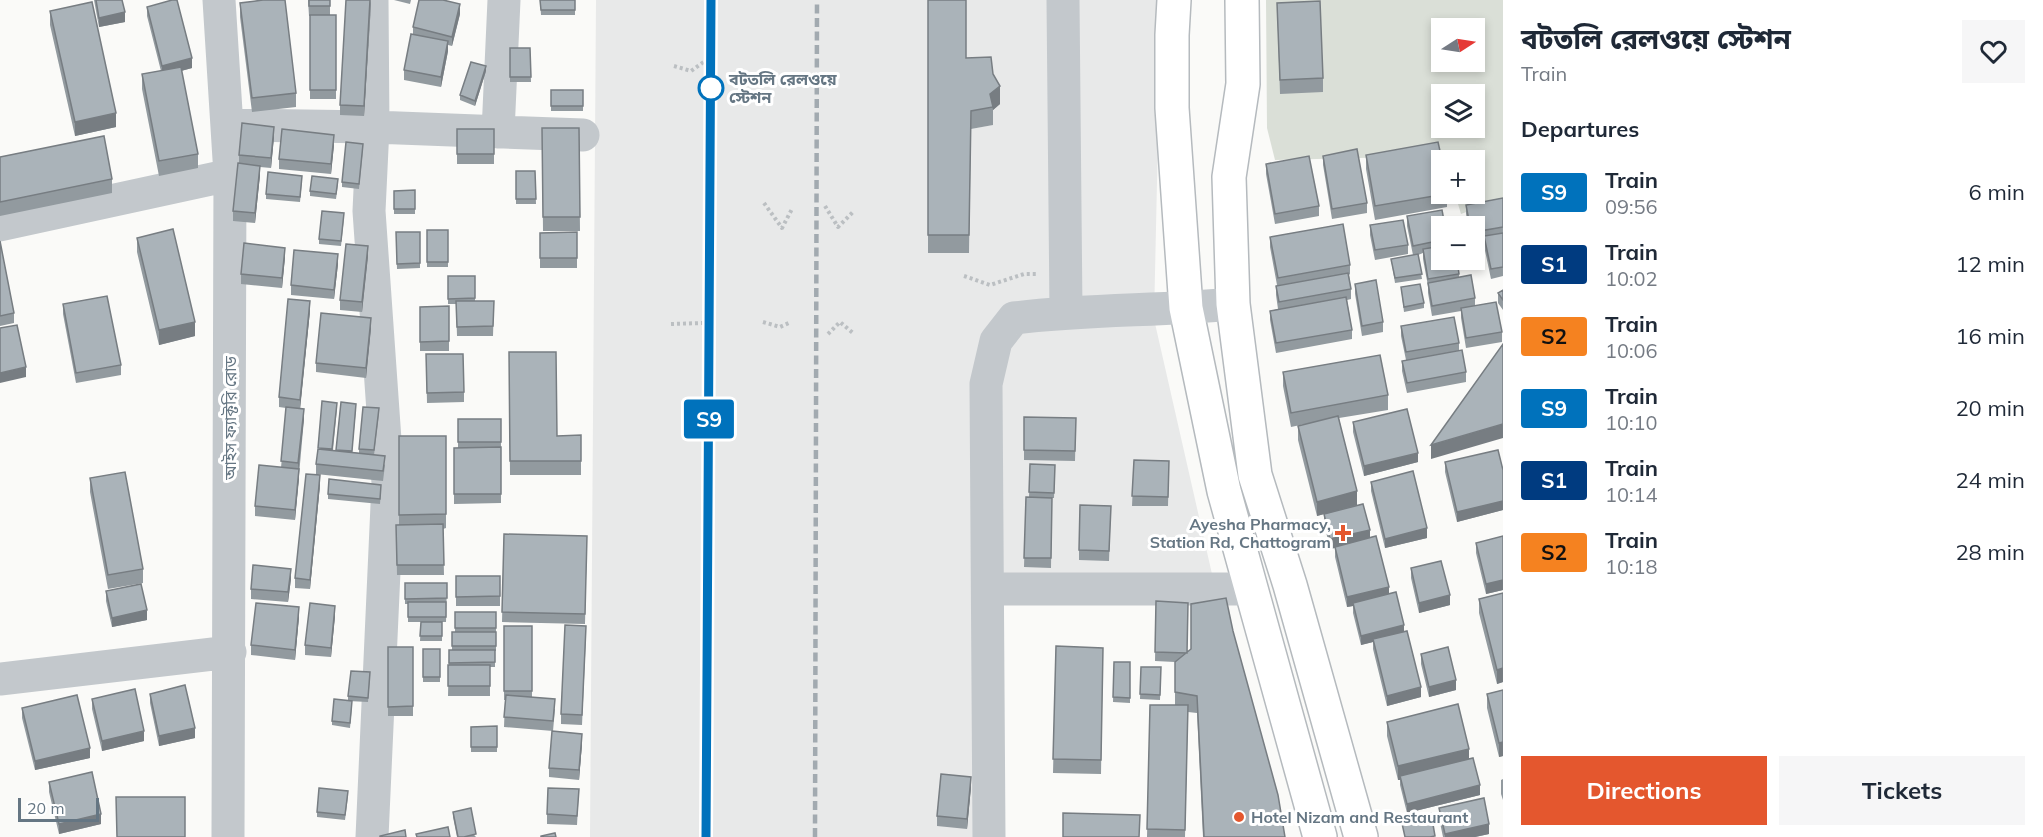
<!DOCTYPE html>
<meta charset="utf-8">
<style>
:root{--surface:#fff;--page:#f6f6f7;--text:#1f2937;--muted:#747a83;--accent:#e4572e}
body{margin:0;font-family:Mulish,"Noto Sans Bengali",sans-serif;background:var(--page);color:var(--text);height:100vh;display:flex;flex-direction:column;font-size:22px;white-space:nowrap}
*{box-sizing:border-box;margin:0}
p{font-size:20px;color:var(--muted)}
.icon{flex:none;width:33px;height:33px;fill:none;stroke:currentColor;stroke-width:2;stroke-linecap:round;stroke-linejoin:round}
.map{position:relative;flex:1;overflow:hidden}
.panel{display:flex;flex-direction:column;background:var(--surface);width:540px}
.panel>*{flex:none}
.badge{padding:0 12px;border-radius:4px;font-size:21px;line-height:39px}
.needle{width:39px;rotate:78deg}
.controls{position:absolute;left:1431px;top:18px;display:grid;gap:12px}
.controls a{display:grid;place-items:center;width:54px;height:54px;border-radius:0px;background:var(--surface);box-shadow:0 3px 9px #0003;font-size:30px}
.scale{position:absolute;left:18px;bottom:15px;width:81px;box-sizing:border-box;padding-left:6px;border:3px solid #657683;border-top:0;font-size:16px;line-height:21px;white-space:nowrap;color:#657683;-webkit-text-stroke:4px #fff;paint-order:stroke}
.map>.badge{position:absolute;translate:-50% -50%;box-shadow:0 0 0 3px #fff}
h2{padding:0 18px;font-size:22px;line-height:54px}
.round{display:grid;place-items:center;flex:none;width:63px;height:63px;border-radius:0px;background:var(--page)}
.headline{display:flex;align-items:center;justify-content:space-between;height:102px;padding:0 18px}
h1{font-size:28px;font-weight:700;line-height:45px}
.button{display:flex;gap:12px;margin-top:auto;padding:12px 18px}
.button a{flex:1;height:69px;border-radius:0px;background:var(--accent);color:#fff;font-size:24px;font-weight:700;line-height:69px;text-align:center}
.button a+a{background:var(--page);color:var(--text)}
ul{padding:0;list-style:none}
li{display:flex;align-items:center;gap:18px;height:72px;padding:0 18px}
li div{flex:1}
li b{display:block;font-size:22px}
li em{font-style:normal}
li .badge{min-width:66px;font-weight:700;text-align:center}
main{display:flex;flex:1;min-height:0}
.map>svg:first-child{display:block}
.built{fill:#e8e9e9}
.green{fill:#dadfd7;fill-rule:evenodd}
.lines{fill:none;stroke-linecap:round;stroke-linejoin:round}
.major-casing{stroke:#b5babe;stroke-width:36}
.path{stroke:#bbbfc2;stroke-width:4;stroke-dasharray:3 3;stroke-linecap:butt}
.minor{stroke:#c3c8cc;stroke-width:33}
.major{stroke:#fff;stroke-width:33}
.rail{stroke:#a2aab0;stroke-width:4.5;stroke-dasharray:9 4.5;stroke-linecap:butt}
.wall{fill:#929a9f}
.shaded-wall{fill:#777d82}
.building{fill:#aab3b9;stroke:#777d82;stroke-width:1.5}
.line-casing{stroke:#fff;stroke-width:14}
.line{stroke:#0072bc;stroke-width:9}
.stop-dot{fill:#fff;stroke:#0072bc;stroke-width:3}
.poi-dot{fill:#e4572e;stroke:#fff;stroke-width:2}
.labels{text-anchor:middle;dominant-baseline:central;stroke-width:6;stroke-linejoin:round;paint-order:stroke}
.stop-label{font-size:16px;font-weight:bold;fill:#657683;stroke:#fff;text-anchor:start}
.street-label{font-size:16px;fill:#657683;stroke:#fff}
.poi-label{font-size:16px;font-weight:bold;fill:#657683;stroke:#fff;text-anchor:end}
</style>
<main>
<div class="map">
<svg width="1503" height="837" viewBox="0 0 1503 837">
<rect width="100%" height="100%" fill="#fafaf8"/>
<!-- built -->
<path class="built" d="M596,0H928L969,253L971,129L992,125L966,76V0H1161L1154,319L1217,596L975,600L973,837H590Z"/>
<!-- green -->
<path class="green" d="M1266,0H1503V198L1461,214L1455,194H1474V160H1444L1443,156L1275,160L1267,128ZM1442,28H1474V62H1442ZM1442,94H1474V128H1442Z"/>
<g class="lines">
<!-- major casing -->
<g class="major-casing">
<path id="major" d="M1174,0L1172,35V108L1186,308L1224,491L1320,837
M1242,0L1243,84L1229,177L1233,304L1255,475L1290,585L1361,837"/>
</g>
<!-- path -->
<path class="path" d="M674,66L691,71L705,61
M764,203L782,228L792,209
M825,206L838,227L854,211
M964,276L990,285L1024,274H1036
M763,322L780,327L791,322
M671,324L703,323
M828,334L840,322L853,333"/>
<!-- minor -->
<path class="minor" d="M219,0L230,175L228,837
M372,0L373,127L369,211L388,483L372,837
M1063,0L1066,312
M228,125L373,127L583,135
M498,132L504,0
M0,225L230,175
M989,589H1250
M0,679L230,652
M989,837L986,384L996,341L1014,318C1087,309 1160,311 1233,304"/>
<!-- major -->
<use href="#major" class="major"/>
<!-- rail -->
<path class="rail" d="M706,837L711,0
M815,837L817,0"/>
</g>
<!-- wall -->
<path class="wall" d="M94,0H122L125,22L99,27Z
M308,0H330V15H336V99H310V16H309Z
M371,0L364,116L340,115V105Z
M394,0H411L410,4Z
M540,0H575V15H541Z
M928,0L966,58L993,74L1000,104L993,110V125L971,129L969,253H928Z
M240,3L296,93V107L252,112L240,17Z
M1277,3L1323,78V92L1280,94Z
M147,7L192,68L181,71L198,154V168L159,176L142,89V74L161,71L147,16Z
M50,11L116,127L75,136L50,25Z
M460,14L452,46L448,45V51L441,87L404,80V70L413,34V27Z
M510,48H530L531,82H510Z
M486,71L475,106L460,100V95Z
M551,90H583V111H551Z
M542,128H579L580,231H543Z
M457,129H494V164H457Z
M274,137L271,168L260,167V175L255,223L233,221V211L239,163V155Z
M334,145L331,174L279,169V159Z
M363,149L359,189L342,187V182Z
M1366,155L1447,194V207L1375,220L1366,169Z
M1323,156L1367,203V213L1332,219L1323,165Z
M0,157L112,179V193L0,216Z
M1266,164L1319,206V216L1275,224L1266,174Z
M516,171H535L536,204H516Z
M302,181L300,202L266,199V194Z
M338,184L336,199L310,196V191Z
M415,190V214H394V191Z
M1503,198V276L1491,279L1484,246V240L1474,242V226H1468L1466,214V205Z
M1407,216L1442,226V260L1459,274V278L1475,298V305L1502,332V342L1466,348L1461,318V311L1432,316L1428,293V286L1423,259V253L1418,255L1422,279L1395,283L1391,259L1413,255L1407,226Z
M344,218L341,246L319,244V239Z
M1370,225L1408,245V254L1375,260L1370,235Z
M427,230H448V267H427Z
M396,232H420V268L397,269Z
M577,232V268H540V233Z
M1270,237L1350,265V274L1349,275L1351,289V299L1347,300L1352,330V339L1276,353L1270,320V311L1278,309L1276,295V286L1277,285L1270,247Z
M137,238L195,336L159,345L137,252Z
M0,241L14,313V323L0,326Z
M368,256L362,312L340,310V300Z
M285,257L282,288L241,284V274Z
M338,264L334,299L291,295V285Z
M448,276H475V301H494L493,336H457L456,304H448Z
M1355,284L1383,322V332L1362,336L1355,294Z
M1401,287L1424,303V308L1404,312Z
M1503,290V310L1498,303V293Z
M63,304L121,365V375L76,383L63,314Z
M449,306V351H420V307Z
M310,311L300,408L304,419L295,520L255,516V506L281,468L286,408L279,407V397Z
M1401,326L1459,343V351L1466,372V382L1407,393L1402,371V361L1406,360L1401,336Z
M371,328L366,378L316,372V363Z
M509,352L557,436L581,435V475H510Z
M426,354L464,392V402L427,403Z
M1283,372L1388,395V410L1339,418L1357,505L1389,594L1404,632L1421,697L1387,706L1373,649V642L1361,645L1353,613V606L1347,607L1335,557V548L1330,549L1324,523V514L1317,516L1298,440V426L1305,424L1291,427L1283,386Z
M341,402L356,409L352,452L359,453V449L379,413L374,455L385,465L383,481L316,474V464L337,408L333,450L336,451Z
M1076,418L1075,461L1024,460V450Z
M458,419H501V503L454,504V448H458Z
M1353,422L1418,462L1364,476L1353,432Z
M399,436H446V528L443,529L444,575H397L396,525H399Z
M1134,460L1169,461L1168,506H1132Z
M1445,462L1503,470V510L1457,522L1445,472Z
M1030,464L1055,465L1054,498H1052L1051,568L1024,567L1026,497H1029Z
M90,478L143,569V583L108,589L90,492Z
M1371,482L1427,538L1385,548L1371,491Z
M320,485L310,589L295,588V578Z
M381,490L380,504L328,499V494Z
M1111,506L1109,561L1079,560V550Z
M504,534L587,536L585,624L502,622Z
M1503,536V590L1486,594L1476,553V543Z
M1411,568L1450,605L1419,613L1411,578Z
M456,576H500V606H456Z
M291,579L288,602L251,599V589Z
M405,583H447L446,622H408V604H405Z
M106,591L147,620L112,627L106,601Z
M1503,593V682L1497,684L1479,613V599Z
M1156,601L1188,652L1233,631L1285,837H1203L1197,713L1188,712L1185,837H1147L1150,705H1175V662L1155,661Z
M455,612H496V651H495V667H490V696H448L449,650H452V632H455Z
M335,616L331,657L305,655V645Z
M299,617L295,660L251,655V645Z
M421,622H442V641H420Z
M504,626H532V697L555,709L553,731L504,727L505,700H504Z
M586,636L582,725L561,724V714Z
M1056,646L1103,648L1101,774L1053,773Z
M388,647H413V716H388Z
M423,649H440V682H423Z
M1421,654L1456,690L1429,697L1421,664Z
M1114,662H1130V703L1113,702Z
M1141,667H1161L1160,700L1140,699Z
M370,677L368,702L348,701V696Z
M1503,690V756L1499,757L1487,708V694Z
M150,694L195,738L159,746L150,703Z
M92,699L144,741L102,751L92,709Z
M352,706L350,728L332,725V721Z
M22,708L90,758L35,770L22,718Z
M1387,722L1469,759L1480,795L1407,813L1400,785V780H1398L1387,736Z
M497,726V752H471V727Z
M582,744L579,780L549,777V768Z
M1503,779V800L1501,794V780Z
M49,782L101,824L59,834L49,792Z
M971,787L967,829L937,826V816Z
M579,789L577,825L547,824V814Z
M348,796L345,820L317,817V812Z
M1439,808L1489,834L1475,837H1443L1439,818Z
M453,812L476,837H457L453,817Z"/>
<!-- shaded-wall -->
<path class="shaded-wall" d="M371,0V5L364,116V106Z
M460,4V14L452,46V37Z
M125,12V22L99,27V18Z
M448,41V51L441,87V77Z
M192,58V68L162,76V66Z
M486,66V71L475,106V101Z
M1000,86V104L993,110L990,94Z
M116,113V127L75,136V122Z
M274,127V137L271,168V158Z
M334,135V145L331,174V164Z
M260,166V175L255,223V213Z
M368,246V256L362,312V302Z
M285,248V257L282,288V278Z
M338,254V264L334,299V290Z
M310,301V311L300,410V400Z
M371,318V328L366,378V368Z
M195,322V336L159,345V330Z
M26,367V377L0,383V373Z
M304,409V419L298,472V463Z
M1503,424V438L1431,459V445Z
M1418,453V462L1364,476V466Z
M299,469V479L295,520V510Z
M320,475V485L310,589V580Z
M1357,491V505L1317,516V502Z
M1503,501V510L1457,522V512Z
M1427,528V538L1385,548V539Z
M1370,530V539L1330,549V539Z
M291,569V579L288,602V592Z
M1503,580V590L1486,594V584Z
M1389,587V597L1353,603V606L1347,607V597Z
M1450,595V605L1419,613V603Z
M335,606V616L331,657V648Z
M299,607V617L295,660V650Z
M147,610V620L112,627V618Z
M1404,625V634L1373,639V642L1361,645V636Z
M1503,668V682L1497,684V670Z
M1456,680V690L1429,697V687Z
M1421,687V697L1387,706V696Z
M195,728V738L159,746V736Z
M144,731V741L102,751V741Z
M582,734V744L579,780V770Z
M1503,742V756L1499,757V743Z
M90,748V758L35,770V761Z
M1469,749V763L1400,776V780H1398V766Z
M971,777V787L967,829V819Z
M1480,785V795L1407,813V804Z
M101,814V824L59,834V824Z
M1489,824V834L1475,837H1445V834Z"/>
<!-- building -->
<path class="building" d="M96,0H122L125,12L99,18Z
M172,0H177L192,58L162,66L147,7Z
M263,0H285L296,93L252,98L240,3Z
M309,0H330V6H309Z
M346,0H370L364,106L340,105Z
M419,0H443L460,4L452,37L413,27Z
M540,0H575V10H541Z
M928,0H966V58L991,57L993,74L1000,86L990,94L993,107L971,111L969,235H928Z
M1320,1L1323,78L1280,80L1277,3Z
M92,2L116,113L75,122L50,11Z
M310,15H336V90H310Z
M411,34L448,41L441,77L404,70Z
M510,48H530L531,77H510Z
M471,62L486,66L475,101L460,95Z
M181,67L198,154L159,161L142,74Z
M551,90H583V106H551Z
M242,123L274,127L271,158L239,155Z
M542,128H579L580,217H543Z
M282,129L334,135L331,164L279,159Z
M457,129H494V154H457Z
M104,136L112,179L0,202V157Z
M346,142L363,144L359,184L342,182Z
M1438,142L1442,160V194H1446L1375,206L1366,155Z
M1357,149L1367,203L1332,209L1323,156Z
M1309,156L1319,206L1275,214L1266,164Z
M238,163L260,166L255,213L233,211Z
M516,171H535L536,199H516Z
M268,172L302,176L300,197L266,194Z
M312,176L338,179L336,194L310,191Z
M415,190V209H394V191Z
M1503,198V227L1474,232V226H1470L1466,205Z
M1442,210L1445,226H1442V240L1413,246L1407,216Z
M322,211L344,213L341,241L319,239Z
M1403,220L1408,245L1375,250L1370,225Z
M1343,224L1350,265L1278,278L1270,237Z
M173,229L195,322L159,330L137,238Z
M427,230H448V262H427Z
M396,232H420V263L397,264Z
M577,232V258H540V233Z
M1503,233V267L1491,269L1484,236Z
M0,241L14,313L0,316Z
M244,243L285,248L282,278L241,274Z
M346,244L368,246L362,302L340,300Z
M1442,246V260H1457L1459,274L1428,279L1423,249Z
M294,250L338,254L334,290L291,285Z
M1418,254L1422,274L1395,278L1391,259Z
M1348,273L1351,289L1279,302L1276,286Z
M1471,275L1475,298L1432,306L1428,283Z
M448,276H475V298L448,299Z
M1376,280L1383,322L1362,326L1355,284Z
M1420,284L1424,303L1404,307L1401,287Z
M1503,290V300L1498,293Z
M107,296L121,365L76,373L63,304Z
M1346,297L1352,330L1276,343L1270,311Z
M288,299L310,301L300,400L279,397Z
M456,301H494L493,326L457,327Z
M1496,302L1502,332L1466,338L1461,308Z
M449,306V341L420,342V307Z
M321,313L371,318L366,368L316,363Z
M1454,317L1459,343L1406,352L1401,326Z
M17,325L26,367L0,373V328Z
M1503,344V424L1431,445Z
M1462,350L1466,372L1407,383L1402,361Z
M509,352H556L557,436L581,435V461H510Z
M426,354H463L464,392L427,393Z
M1380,355L1388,395L1291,413L1283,372Z
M322,401L337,403L332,449L318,448Z
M341,402L356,404L352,451L336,450Z
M286,407L304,409L298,463L281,461Z
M363,407L379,408L374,450L359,449Z
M1407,409L1418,453L1364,466L1353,422Z
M1338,416L1357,491L1317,502L1298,426Z
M1024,417L1076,418L1075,451L1024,450Z
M458,419H501V442H458Z
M399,436H446V514L399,515Z
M501,447V494H454V448Z
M318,449L385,456L383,471L316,464Z
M1498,450L1503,470V501L1457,512L1445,462Z
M1134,460L1169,461L1168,497L1132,496Z
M1030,464L1055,465L1054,493L1029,492Z
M259,465L299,469L295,510L255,506Z
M1413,471L1427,528L1385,539L1371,482Z
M125,472L143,569L108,575L90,478Z
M306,474L320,475L310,580L295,578Z
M329,479L381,485L380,499L328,494Z
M1026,497L1052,498L1051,558H1024Z
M1363,504L1370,530L1330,539L1324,514Z
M1080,505L1111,506L1109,551L1079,550Z
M443,524L444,565H397L396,525Z
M504,534L587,536L585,614L502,612Z
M1376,536L1389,587L1347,597L1335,547Z
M1503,536V580L1486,584L1476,543Z
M1441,561L1450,595L1419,603L1411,568Z
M253,565L291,569L288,592L251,589Z
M456,576H500V596L456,597Z
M405,583H447V598L405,599Z
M141,584L147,610L112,618L106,591Z
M1396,592L1404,625L1361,636L1353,603Z
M1503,593V668L1497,670L1479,599Z
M1226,598L1233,631L1278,795L1285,837H1204L1197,696L1175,692V662L1191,649V604Z
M1156,601L1188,603L1187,653L1155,652Z
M408,602H446V617H408Z
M256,603L299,607L295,650L251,645Z
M310,603L335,606L331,648L305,645Z
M455,612H496V628H455Z
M421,622H442V636H420Z
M565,625L586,626L582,715L561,714Z
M504,626H532V691H504Z
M1407,631L1421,687L1387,696L1373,639Z
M452,632H496V646H452Z
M1056,646L1103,648L1101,760L1053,759Z
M388,647H413V706L388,707Z
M1448,647L1456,680L1429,687L1421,654Z
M423,649H440V677H423Z
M449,650H495V662L449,663Z
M1114,662H1130V698L1113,697Z
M448,665H490V686H448Z
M1141,667H1161L1160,695L1140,694Z
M351,671L370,672L368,698L348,696Z
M185,685L195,728L159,736L150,694Z
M135,689L144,731L102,741L92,699Z
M1503,690V742L1499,743L1487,694Z
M77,695L90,748L35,761L22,708Z
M506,695L555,699L553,721L504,717Z
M334,699L352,701L350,723L332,721Z
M1458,704L1469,749L1398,766L1387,722Z
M1150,705H1188L1185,830L1147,829Z
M497,726V747H471V727Z
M552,731L582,734L579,770L549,768Z
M1473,758L1480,785L1407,804L1400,776Z
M92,772L101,814L59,824L49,782Z
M941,774L971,777L967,819L937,816Z
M319,788L348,791L345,815L317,812Z
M548,788L579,789L577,816L547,814Z
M116,797H185V837H117Z
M1484,798L1489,824L1445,834L1439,808Z
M471,808L476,834L464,837H458L453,812Z
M1063,813L1140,815L1139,837H1063Z
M1431,813L1435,836L1430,837H1405L1401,819Z
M448,827L450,837H417L416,834Z
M405,830L406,837H380V836Z
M555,833L556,837H541V836Z"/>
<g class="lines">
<!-- line casing -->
<g class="line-casing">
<path id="line" d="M706,837L711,0"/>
</g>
<!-- line -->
<use href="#line" class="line"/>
</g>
<!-- markers -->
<circle class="stop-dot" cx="711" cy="88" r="12"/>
<g class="poi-dot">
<path d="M1340 524h6v6h6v6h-6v6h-6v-6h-6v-6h6z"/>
<circle cx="1239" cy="817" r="6"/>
</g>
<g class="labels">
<!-- stop labels -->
<g class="stop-label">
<text x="729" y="79">বটতলি রেলওয়ে<tspan x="729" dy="18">স্টেশন</tspan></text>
</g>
<!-- street labels -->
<g class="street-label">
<text transform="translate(230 418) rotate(-90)">আইস ফ্যাক্টরি রোড</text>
</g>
<!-- poi labels -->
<g class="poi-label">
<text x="1331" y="524">Ayesha Pharmacy,<tspan x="1331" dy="18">Station Rd, Chattogram</tspan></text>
<text x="1251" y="817" text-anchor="start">Hotel Nizam and Restaurant</text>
</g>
</g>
</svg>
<div class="controls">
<a><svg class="needle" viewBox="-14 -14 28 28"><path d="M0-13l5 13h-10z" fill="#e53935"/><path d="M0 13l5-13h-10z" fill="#747a83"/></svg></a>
<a><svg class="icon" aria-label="layers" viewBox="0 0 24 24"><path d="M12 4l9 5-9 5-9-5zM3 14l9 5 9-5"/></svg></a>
<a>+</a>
<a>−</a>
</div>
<div class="scale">20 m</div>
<b class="badge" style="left:709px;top:419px;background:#0072bc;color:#fff">S9</b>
</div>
<section class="panel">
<div class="headline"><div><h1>বটতলি রেলওয়ে স্টেশন</h1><p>Train</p></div><a class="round"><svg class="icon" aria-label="heart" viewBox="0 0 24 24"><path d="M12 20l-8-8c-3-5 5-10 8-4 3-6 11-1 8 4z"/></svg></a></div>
<h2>Departures</h2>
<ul>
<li><span class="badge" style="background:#0072bc;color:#fff">S9</span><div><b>Train</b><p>09:56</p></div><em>6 min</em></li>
<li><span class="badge" style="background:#003b80;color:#fff">S1</span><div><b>Train</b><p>10:02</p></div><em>12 min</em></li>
<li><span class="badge" style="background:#f58220;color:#111">S2</span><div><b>Train</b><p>10:06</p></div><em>16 min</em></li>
<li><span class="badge" style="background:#0072bc;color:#fff">S9</span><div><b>Train</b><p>10:10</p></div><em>20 min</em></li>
<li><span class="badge" style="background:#003b80;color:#fff">S1</span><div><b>Train</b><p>10:14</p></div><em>24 min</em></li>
<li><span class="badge" style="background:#f58220;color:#111">S2</span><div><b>Train</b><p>10:18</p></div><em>28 min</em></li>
</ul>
<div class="button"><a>Directions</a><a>Tickets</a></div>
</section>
</main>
